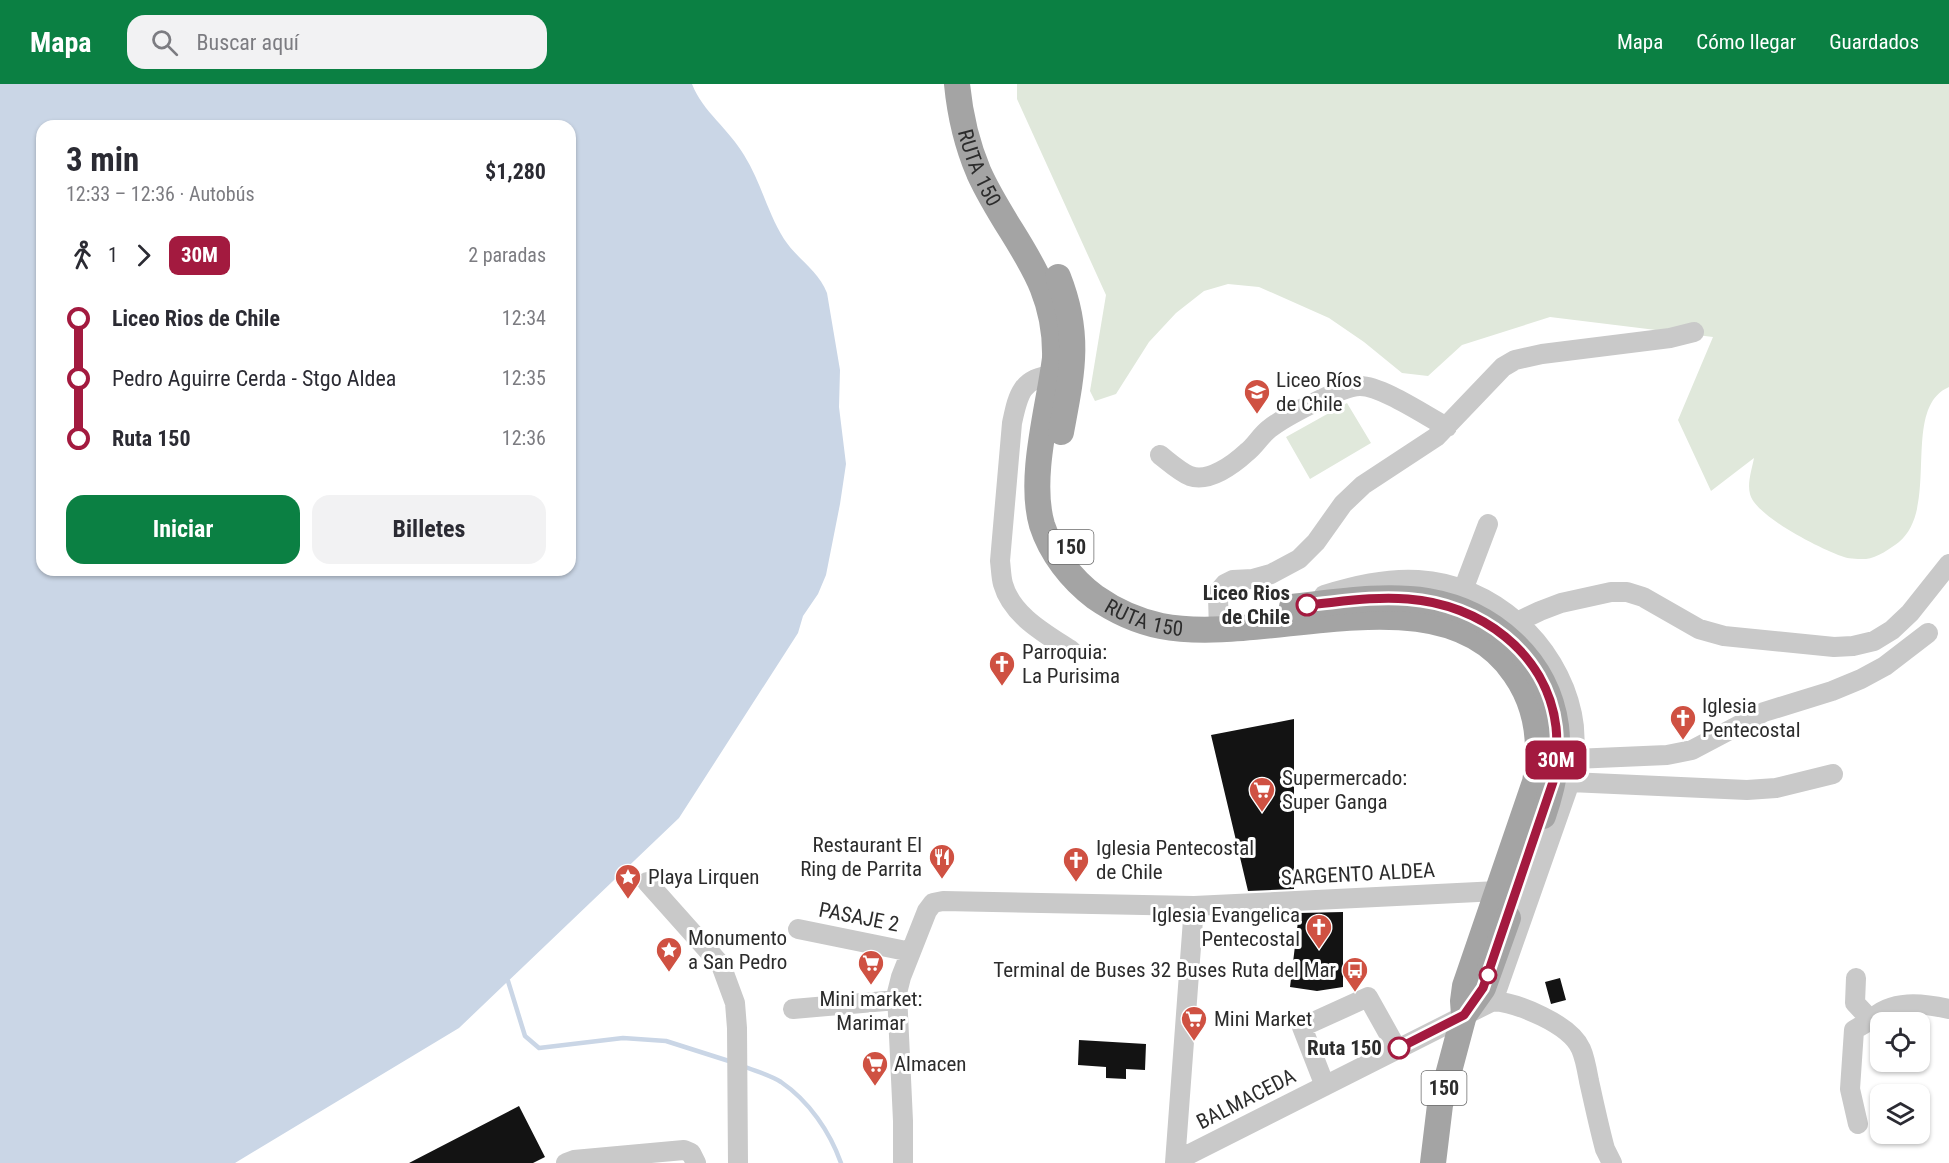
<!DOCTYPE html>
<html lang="es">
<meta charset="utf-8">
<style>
:root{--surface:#fff;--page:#f2f2f3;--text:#2b2b33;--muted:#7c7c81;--accent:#0b8043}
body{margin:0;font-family:"Roboto Condensed",sans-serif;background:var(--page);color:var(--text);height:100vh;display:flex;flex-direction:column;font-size:22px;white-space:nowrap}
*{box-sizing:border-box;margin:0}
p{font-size:20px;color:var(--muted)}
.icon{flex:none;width:33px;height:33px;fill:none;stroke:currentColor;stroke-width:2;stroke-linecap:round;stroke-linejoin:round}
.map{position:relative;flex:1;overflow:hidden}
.sheet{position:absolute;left:36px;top:36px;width:540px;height:456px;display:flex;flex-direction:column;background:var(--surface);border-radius:18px;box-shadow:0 2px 4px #0004}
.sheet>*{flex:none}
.badge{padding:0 12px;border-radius:9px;font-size:21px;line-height:39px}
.fabs{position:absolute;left:1870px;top:928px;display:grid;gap:12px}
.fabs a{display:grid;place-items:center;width:60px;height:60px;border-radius:12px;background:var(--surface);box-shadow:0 2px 4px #0004;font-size:30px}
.map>.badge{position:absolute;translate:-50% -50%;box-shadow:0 0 0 3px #fff}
.legs{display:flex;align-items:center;gap:9px;height:66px;padding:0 30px;font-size:20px}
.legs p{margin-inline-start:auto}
.head{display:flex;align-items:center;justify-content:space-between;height:102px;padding:0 30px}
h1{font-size:33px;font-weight:700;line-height:45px}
.cta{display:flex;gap:12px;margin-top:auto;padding:12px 30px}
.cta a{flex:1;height:69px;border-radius:18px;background:var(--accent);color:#fff;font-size:24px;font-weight:700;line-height:69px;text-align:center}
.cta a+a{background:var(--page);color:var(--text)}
ul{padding:0 30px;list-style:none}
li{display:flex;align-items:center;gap:21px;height:60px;font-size:22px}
li i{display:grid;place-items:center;width:9px;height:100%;margin:0 8px;background:currentColor}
li i::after{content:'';width:15px;height:15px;margin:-8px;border:4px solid;border-radius:50%;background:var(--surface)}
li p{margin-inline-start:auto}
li:first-child i{background:linear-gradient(#0000 50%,currentColor 0)}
li:last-child i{background:linear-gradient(currentColor 50%,#0000 0)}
header{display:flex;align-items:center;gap:36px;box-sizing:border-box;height:84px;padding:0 30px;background:var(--accent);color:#fff}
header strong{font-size:28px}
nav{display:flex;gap:33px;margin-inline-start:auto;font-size:21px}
.search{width:420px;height:54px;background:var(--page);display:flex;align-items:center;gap:15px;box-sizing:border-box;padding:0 21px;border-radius:18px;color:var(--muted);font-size:22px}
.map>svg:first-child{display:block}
.green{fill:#e0e8db}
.water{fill:#cad6e6;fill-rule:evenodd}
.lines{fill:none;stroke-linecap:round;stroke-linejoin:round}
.stream{stroke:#cad6e6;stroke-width:4.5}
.building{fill:#131313}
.minor{stroke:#c9c9c9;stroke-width:20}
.major{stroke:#a4a4a4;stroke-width:26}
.line-1-casing{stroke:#fff;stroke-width:14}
.line-1{stroke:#a31a3f;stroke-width:9}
.stop-1-dot{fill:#fff;stroke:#a31a3f;stroke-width:3}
.labels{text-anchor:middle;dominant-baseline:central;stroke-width:6;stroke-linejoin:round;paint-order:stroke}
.shield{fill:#fff;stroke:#6b6b6b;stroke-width:1.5}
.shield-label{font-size:20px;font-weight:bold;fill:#2c2c2c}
.street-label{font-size:21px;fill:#2c2c2c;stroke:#fff}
.poi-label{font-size:21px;fill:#2c2c2c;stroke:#fff;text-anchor:start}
.stop-label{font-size:21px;font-weight:bold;fill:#2c2c2c;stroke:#fff;text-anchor:end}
</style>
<header>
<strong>Mapa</strong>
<div class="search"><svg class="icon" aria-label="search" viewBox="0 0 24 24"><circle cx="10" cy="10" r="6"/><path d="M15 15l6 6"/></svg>Buscar aquí</div>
<nav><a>Mapa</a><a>Cómo llegar</a><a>Guardados</a></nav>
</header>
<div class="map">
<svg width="1949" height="1079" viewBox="0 0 1949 1079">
<rect width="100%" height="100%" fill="#fff"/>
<!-- green -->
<path class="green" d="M1017,0H1949V303C1900,324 1941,423 1899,458C1891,464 1877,474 1866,475C1860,475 1850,475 1844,473C1822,466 1755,432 1750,410C1747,399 1752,385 1754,374L1711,407L1678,336L1713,253L1550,233L1462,261L1428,292L1402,289L1364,258L1329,234L1259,203L1228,200L1204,207L1176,229L1149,258L1116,310L1095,317L1090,307L1106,211L1017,15Z
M1347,319L1371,359L1310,395L1286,353Z"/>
<!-- water -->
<path class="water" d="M0,0H692C703,28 729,45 744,71C761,98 767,128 784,155C797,175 818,186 827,209L840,286L839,323L846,380L840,420L826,491L818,510L803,532L798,549L679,734L459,944L235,1079H0ZM42,42H570V486H42Z"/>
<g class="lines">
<!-- stream -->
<path class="stream" d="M508,897L525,952L539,964L623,954L666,957L732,978
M743,982C755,987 770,991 781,998C809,1017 830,1048 841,1079"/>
</g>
<!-- building -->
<path class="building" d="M1294,635V805L1248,807L1211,651Z
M1343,828V903L1317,907L1290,903L1299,829Z
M1560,894L1566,916L1551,920L1545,898Z
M1079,956L1146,960L1145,986L1126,985V995L1106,994V983L1078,981Z
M519,1022L545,1073L533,1079H409Z"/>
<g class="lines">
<!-- minor -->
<path class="minor" d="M1053,291C1021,294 1018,311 1012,339L1000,477C1001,484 1001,493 1003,500C1012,532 1046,550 1072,567
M1160,371C1169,378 1180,388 1190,392C1209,399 1234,380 1247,368C1255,362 1261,351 1269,345C1284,333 1342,302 1360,302C1382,302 1426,332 1447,343
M1463,506L1488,440
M1324,511C1354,502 1386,494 1418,496C1492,500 1557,559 1572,630C1577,653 1574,675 1570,698L1493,917
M1517,538L1540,527L1561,519L1611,508H1627L1643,513L1699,545L1724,552L1834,563L1853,562L1874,557L1892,546L1910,529L1949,480
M1219,546L1218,513L1219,507L1225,500L1233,496L1253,495L1271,490L1299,475L1316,458L1343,420L1363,401L1436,353L1503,283L1515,276L1542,270L1670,254L1694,248
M1574,675L1667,671L1692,666L1764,628L1832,607L1861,595L1885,582L1928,549
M1570,698L1747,706L1776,704L1833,690
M647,798L721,881L735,919L737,944L738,1079
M798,845L911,868
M1856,894L1855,919L1871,936L1854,946L1850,1005L1858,1040
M793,925L897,916
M1871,936C1891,915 1923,919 1949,925
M1325,1002L1302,943L1368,913L1397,965
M1176,1077L1493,917C1518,919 1570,940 1581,965C1585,974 1587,986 1589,997C1594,1019 1599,1043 1605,1065L1612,1079
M566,1079L574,1076L684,1066L691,1069L696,1079
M903,1079V1037L897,909L901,893L927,827L933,819L943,817L1194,822L1498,807
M1175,1079L1194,822"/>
<!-- major -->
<g class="major">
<path id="s1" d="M957,0C960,31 967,61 979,89C1010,157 1057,193 1055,274C1049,323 1028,393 1042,441C1051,469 1071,495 1095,513C1115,527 1137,537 1161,542C1267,563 1443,483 1515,590C1538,623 1542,659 1535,698L1465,902L1463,917L1464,931L1440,1021L1433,1079"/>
<path d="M1058,193C1081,251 1072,289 1061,348"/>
<path d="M1292,523C1337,518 1383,510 1428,517C1492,528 1547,576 1556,642C1560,673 1553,703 1543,732"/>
<path d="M1464,931L1483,904L1508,834"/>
</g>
</g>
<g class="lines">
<!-- line-1 casing -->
<g class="line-1-casing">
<path id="line-1" d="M1307,521C1340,518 1374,512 1408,515C1479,520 1547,568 1556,643C1558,661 1556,680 1553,698L1483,904L1464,931L1399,964"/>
</g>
<!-- line-1 -->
<use href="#line-1" class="line-1"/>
</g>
<!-- icons -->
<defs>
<g id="school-pin" transform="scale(1.35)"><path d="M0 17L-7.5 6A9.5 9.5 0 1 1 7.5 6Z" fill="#cf5142" stroke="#fff"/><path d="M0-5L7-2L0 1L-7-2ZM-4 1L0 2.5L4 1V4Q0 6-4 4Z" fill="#fff"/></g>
<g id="church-pin" transform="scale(1.35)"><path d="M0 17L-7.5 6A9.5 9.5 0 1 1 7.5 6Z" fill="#cf5142" stroke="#fff"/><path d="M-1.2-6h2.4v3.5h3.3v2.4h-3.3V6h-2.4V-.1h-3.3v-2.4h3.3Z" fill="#fff"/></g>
<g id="supermarket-pin" transform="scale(1.35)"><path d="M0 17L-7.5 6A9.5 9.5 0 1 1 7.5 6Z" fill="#cf5142" stroke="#fff"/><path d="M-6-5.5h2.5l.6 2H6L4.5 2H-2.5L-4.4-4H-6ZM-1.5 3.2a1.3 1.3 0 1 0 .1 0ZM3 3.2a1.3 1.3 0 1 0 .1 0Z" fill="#fff"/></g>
<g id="restaurant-pin" transform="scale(1.35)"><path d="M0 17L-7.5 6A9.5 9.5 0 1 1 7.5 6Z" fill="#cf5142" stroke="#fff"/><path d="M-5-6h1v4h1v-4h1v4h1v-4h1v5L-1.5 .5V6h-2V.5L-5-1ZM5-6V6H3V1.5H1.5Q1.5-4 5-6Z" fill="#fff"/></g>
<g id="sight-pin" transform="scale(1.35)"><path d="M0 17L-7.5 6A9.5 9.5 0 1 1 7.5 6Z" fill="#cf5142" stroke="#fff"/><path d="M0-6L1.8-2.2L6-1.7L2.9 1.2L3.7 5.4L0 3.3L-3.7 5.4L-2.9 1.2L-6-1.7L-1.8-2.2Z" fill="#fff"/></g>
<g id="bus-pin" transform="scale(1.35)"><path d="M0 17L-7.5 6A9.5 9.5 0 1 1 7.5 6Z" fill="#cf5142" stroke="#fff"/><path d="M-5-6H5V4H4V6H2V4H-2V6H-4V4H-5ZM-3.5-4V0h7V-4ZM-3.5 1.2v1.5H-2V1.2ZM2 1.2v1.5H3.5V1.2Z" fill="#fff"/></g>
</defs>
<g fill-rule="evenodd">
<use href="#school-pin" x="1257" y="308"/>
<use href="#church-pin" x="1002" y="580"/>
<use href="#church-pin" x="1683" y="634"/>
<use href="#supermarket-pin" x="1262" y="706"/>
<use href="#restaurant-pin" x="942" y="773"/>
<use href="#church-pin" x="1076" y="776"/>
<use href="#sight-pin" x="628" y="793"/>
<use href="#church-pin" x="1319" y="843"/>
<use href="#sight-pin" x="669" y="866"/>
<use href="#supermarket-pin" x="871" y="879"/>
<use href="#bus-pin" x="1355" y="886"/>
<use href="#supermarket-pin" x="1194" y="935"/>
<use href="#supermarket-pin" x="875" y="980"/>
</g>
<!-- markers -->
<g class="stop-1-dot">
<circle cx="1307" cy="521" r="10"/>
<circle cx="1488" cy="891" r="8"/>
<circle cx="1399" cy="964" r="10"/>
</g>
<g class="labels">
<!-- shield labels -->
<g class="shield">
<rect x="1048.5" y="446" width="45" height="34" rx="4.5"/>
<rect x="1421.5" y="987" width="45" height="34" rx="4.5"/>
</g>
<g class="shield-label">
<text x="1071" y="463">150</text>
<text x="1444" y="1004">150</text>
</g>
<!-- street labels -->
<g class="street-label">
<text stroke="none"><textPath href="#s1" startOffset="87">RUTA 150</textPath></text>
<text stroke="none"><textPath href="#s1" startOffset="609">RUTA 150</textPath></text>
<text transform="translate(1358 790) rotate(-3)">SARGENTO ALDEA</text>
<text transform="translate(859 833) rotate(11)">PASAJE 2</text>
<text transform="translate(1246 1015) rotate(-27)">BALMACEDA</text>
</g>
<!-- poi labels -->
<g class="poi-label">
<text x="1276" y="296">Liceo Ríos<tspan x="1276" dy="24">de Chile</tspan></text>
<text x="1022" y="568">Parroquia:<tspan x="1022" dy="24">La Purisima</tspan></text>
<text x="1702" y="622">Iglesia<tspan x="1702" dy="24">Pentecostal</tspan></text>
<text x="1282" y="694">Supermercado:<tspan x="1282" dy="24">Super Ganga</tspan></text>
<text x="922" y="761" text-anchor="end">Restaurant El<tspan x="922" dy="24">Ring de Parrita</tspan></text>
<text x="1096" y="764">Iglesia Pentecostal<tspan x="1096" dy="24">de Chile</tspan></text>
<text x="648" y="793">Playa Lirquen</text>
<text x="1300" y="831" text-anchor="end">Iglesia Evangelica<tspan x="1300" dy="24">Pentecostal</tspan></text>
<text x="688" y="854">Monumento<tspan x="688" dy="24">a San Pedro</tspan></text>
<text x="1336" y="886" text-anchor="end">Terminal de Buses 32 Buses Ruta del Mar</text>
<text x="871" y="915" text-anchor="middle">Mini market:<tspan x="871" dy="24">Marimar</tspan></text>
<text x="1214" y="935">Mini Market</text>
<text x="894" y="980">Almacen</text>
</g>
<!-- stop labels -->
<g class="stop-label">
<text x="1290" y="509">Liceo Rios<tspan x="1290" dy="24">de Chile</tspan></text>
<text x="1382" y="964">Ruta 150</text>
</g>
</g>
</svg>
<div class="fabs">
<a><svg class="icon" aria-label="locate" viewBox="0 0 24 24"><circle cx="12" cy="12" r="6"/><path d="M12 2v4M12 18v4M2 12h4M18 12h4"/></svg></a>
<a><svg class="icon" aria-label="layers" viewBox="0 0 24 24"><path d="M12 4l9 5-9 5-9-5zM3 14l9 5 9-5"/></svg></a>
</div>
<b class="badge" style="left:1556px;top:676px;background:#a31a3f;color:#fff">30M</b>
<section class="sheet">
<div class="head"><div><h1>3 min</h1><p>12:33 – 12:36 · Autobús</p></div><b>$1,280</b></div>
<div class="legs"><svg class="icon" aria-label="walk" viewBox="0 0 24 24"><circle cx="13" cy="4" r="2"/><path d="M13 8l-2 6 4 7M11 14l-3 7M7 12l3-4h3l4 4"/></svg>1<svg class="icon" aria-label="forward" viewBox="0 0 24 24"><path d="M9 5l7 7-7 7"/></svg><b class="badge" style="background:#a31a3f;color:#fff">30M</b><p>2 paradas</p></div>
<ul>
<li><i style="color:#a31a3f"></i><b>Liceo Rios de Chile</b><p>12:34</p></li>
<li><i style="color:#a31a3f"></i><span>Pedro Aguirre Cerda - Stgo Aldea</span><p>12:35</p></li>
<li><i style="color:#a31a3f"></i><b>Ruta 150</b><p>12:36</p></li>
</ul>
<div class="cta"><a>Iniciar</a><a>Billetes</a></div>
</section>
</div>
